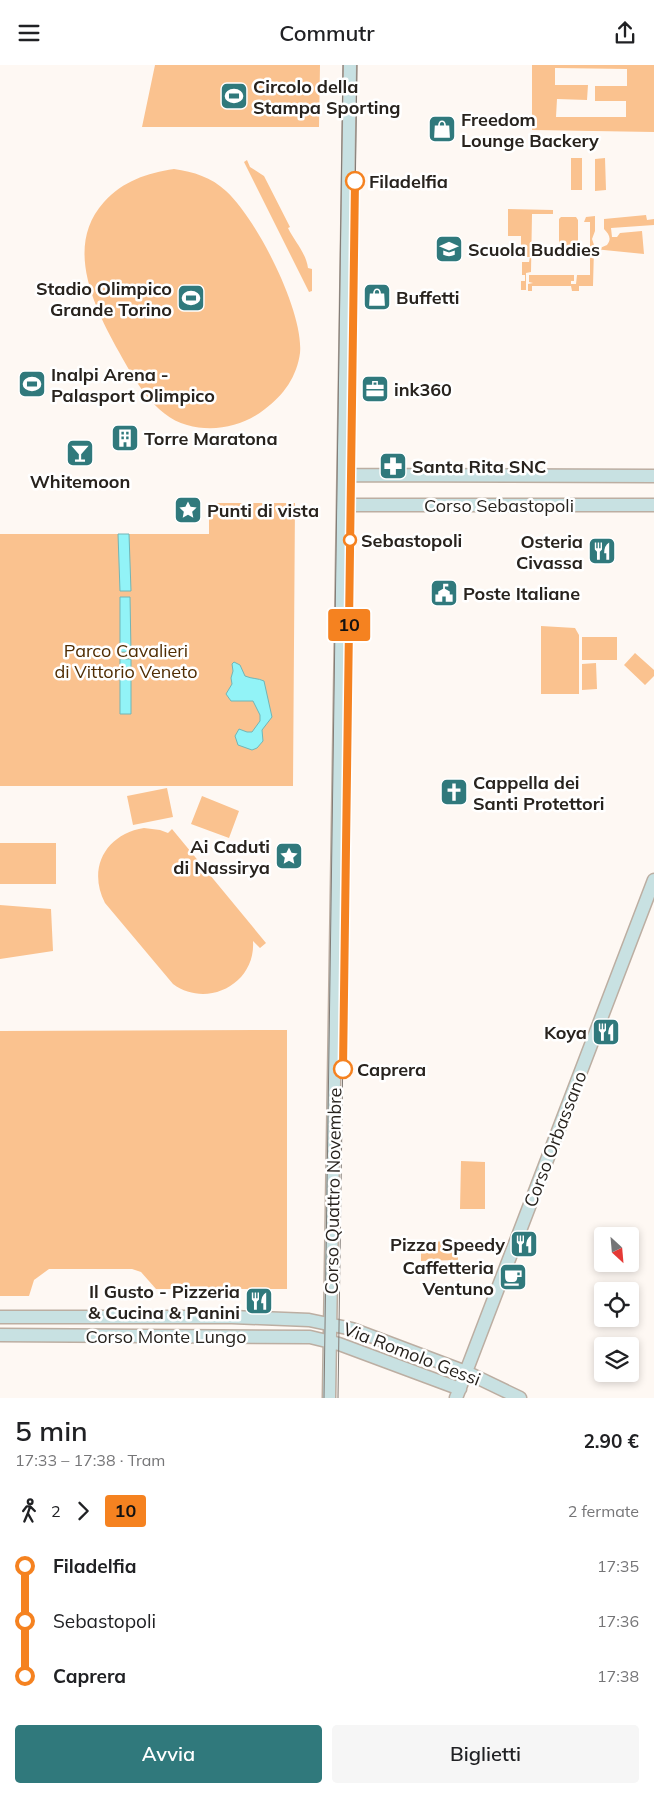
<!DOCTYPE html>
<html lang="it">
<meta charset="utf-8">
<style>
:root{--surface:#fff;--page:#f6f6f6;--text:#202124;--muted:#757577;--accent:#30797c}
body{margin:0;font-family:Mulish,sans-serif;background:var(--page);color:var(--text);height:100vh;display:flex;flex-direction:column;font-size:19px;white-space:nowrap}
*{box-sizing:border-box;margin:0}
p{font-size:16px;color:var(--muted)}
.icon{flex:none;width:28px;height:28px;fill:none;stroke:currentColor;stroke-width:2;stroke-linecap:round;stroke-linejoin:round}
.map{position:relative;height:1333px;overflow:hidden}
.side{display:flex;flex-direction:column;background:var(--surface);flex:1}
.side>*{flex:none}
.badge{padding:0 10px;border-radius:4px;font-size:18px;line-height:32px}
.needle{width:32px;rotate:154deg}
.tools{position:absolute;left:594px;top:1162px;display:grid;gap:10px}
.tools a{display:grid;place-items:center;width:45px;height:45px;border-radius:5px;background:var(--surface);box-shadow:0 2px 8px #0003;font-size:25px}
.map>.badge{position:absolute;translate:-50% -50%;box-shadow:0 0 0 2px #fff}
.legs{display:flex;align-items:center;gap:8px;height:55px;padding:0 15px;font-size:16px}
.legs p{margin-inline-start:auto}
.summary{display:flex;align-items:center;justify-content:space-between;height:85px;padding:0 15px}
h1{font-size:28px;font-weight:600;line-height:38px}
.action{display:flex;gap:10px;margin-top:auto;padding:10px 15px}
.action a{flex:1;height:58px;border-radius:5px;background:var(--accent);color:#fff;font-size:20px;font-weight:600;line-height:58px;text-align:center}
.action a+a{background:var(--page);color:var(--text)}
ul{padding:0 15px;list-style:none}
li{display:flex;align-items:center;gap:18px;height:55px;font-size:19px}
li i{display:grid;place-items:center;width:8px;height:100%;margin:0 6px;background:currentColor}
li i::after{content:'';width:12px;height:12px;margin:-6px;border:4px solid;border-radius:50%;background:var(--surface)}
li p{margin-inline-start:auto}
li:first-child i{background:linear-gradient(#0000 50%,currentColor 0)}
li:last-child i{background:linear-gradient(currentColor 50%,#0000 0)}
header{display:flex;justify-content:space-between;align-items:center;height:65px;padding:0 15px;background:var(--surface);font-size:22px;font-weight:600}
.map>svg:first-child{display:block}
.green{fill:#fac28f;fill-rule:evenodd}
.water{fill:#92f3f7;stroke:#72b5b6}
.lines{fill:none;stroke-linecap:round;stroke-linejoin:round}
.secondary-casing{stroke:#bcaea2;stroke-width:15}
.secondary{stroke:#c8e1e2;stroke-width:12}
.tram{stroke:#817c77;stroke-width:1}
.line-1-casing{stroke:#fff;stroke-width:11}
.line-1{stroke:#f58220;stroke-width:8}
.stop-1-dot{fill:#fff;stroke:#f58220;stroke-width:2.5}
.labels{text-anchor:middle;dominant-baseline:central;stroke-width:5;stroke-linejoin:round;paint-order:stroke}
.poi-label{font-size:18px;font-weight:bold;fill:#28231e;stroke:#fff;text-anchor:start}
.stop-label{font-size:18px;font-weight:bold;fill:#28231e;stroke:#fff;text-anchor:start}
.street-label{font-size:18px;fill:#28231e;stroke:#fff}
.park-label{font-size:18px;fill:#502d03;stroke:#fff}
</style>
<header><svg class="icon" aria-label="menu" viewBox="0 0 24 24"><path d="M4 6h16M4 12h16M4 18h16"/></svg>Commutr<svg class="icon" aria-label="share" viewBox="0 0 24 24"><path d="M12 15V3M7 8l5-5 5 5M5 13v7h14v-7"/></svg></header>
<div class="map">
<svg width="654" height="1333" viewBox="0 0 654 1333">
<rect width="100%" height="100%" fill="#fef8f3"/>
<!-- green -->
<path class="green" d="M155,0H320L319,62H142Z
M532,0H654V67L532,65ZM555,3L627,4V21H595V36H626V52H556L557,34L587,35L588,20H555Z
M571,93H582V125H571Z
M605,93L606,125L595,126V94Z
M247,95L250,102L264,111L290,162L288,163C295,177 306,188 308,203L312,204V226L309,227L244,97Z
M174,104C194,107 211,112 226,126C256,153 304,246 300,288C297,311 284,330 265,344C244,361 214,368 187,360C154,351 134,314 119,287C94,242 64,181 104,137C123,116 147,108 174,104Z
M508,144L553,145V149H532L531,207L526,208V225H521V216H525V210H522V197H529L530,192H521V171H508Z
M646,150L647,155L654,154V160L611,163L612,172H617L620,168L642,166L644,189L594,184L593,221H579V226H572L571,221H532V226H528V219L533,218L529,217V210H574V216H571V219H576L577,210H590V157H584L586,152L595,151V166L592,174L594,180L600,183L607,180C612,174 609,169 604,164V154Z
M561,152H576L578,155V179L575,181H561L559,179V154Z
M209,438H295L293,721H0V469H209Z
M541,561L575,563L579,570V629H541Z
M582,572H617V595H582Z
M635,588L654,605V611L645,620L624,600Z
M596,598L597,624L582,625V599Z
M167,723L173,752L133,760L127,731Z
M202,731L239,746L229,773L191,759Z
M144,763L160,765L168,768L172,764L266,878L260,883L253,876C256,919 207,944 173,919L105,838C87,803 106,769 144,763Z
M0,778H56V819H0Z
M0,840L51,844L53,886L0,894Z
M287,965V1224H156L141,1207L132,1204H49L34,1215L29,1231H0V966Z
M461,1096L485,1097V1144H460Z
M458,1176V1195L421,1196V1177Z"/>
<!-- water -->
<path class="water" d="M118,469H129L131,526H120Z
M120,532H130L131,587H120Z
M120,594H131V649H120Z
M234,597L240,600L245,611C252,614 258,613 264,616L272,652L262,665L263,676L257,683L252,685L238,680L235,671L239,664L247,667H252L260,656V650L253,636H231L226,629L232,619L231,613L233,606L232,599Z"/>
<g class="lines">
<!-- secondary casing -->
<g class="secondary-casing">
<path id="secondary" d="M344,410L654,411
M344,440H654
M0,1252H232L309,1255L352,1264L466,1307L520,1333
M0,1270L310,1272L339,1279L460,1324
M329,1333L350,0
M456,1333L654,815"/>
</g>
<!-- secondary -->
<use href="#secondary" class="secondary"/>
<!-- tram -->
<path class="tram" d="M324,1333L343,0
M338,1333L357,0"/>
</g>
<g class="lines">
<!-- line-1 casing -->
<g class="line-1-casing">
<path id="line-1" d="M343,1004L355,116"/>
</g>
<!-- line-1 -->
<use href="#line-1" class="line-1"/>
</g>
<!-- icons -->
<defs>
<g id="stadium-square" transform="scale(1.4375)"><rect x="-9" y="-9" width="18" height="18" rx="4" fill="#30797c" stroke="#fff"/><path d="M0-5a6.5 5 0 1 0 0 10a6.5 5 0 1 0 0-10ZM-3.5-1.8h7v3.6h-7Z" fill="#fff"/></g>
<g id="shop-square" transform="scale(1.4375)"><rect x="-9" y="-9" width="18" height="18" rx="4" fill="#30797c" stroke="#fff"/><path d="M-5-2.5h2.3a2.7 3.5 0 0 1 5.4 0H5L5.5 6h-11ZM-1.5-2.5h3a1.5 2.3 0 0 0-3 0Z" fill="#fff"/></g>
<g id="school-square" transform="scale(1.4375)"><rect x="-9" y="-9" width="18" height="18" rx="4" fill="#30797c" stroke="#fff"/><path d="M0-5L7-2L0 1L-7-2ZM-4 1L0 2.5L4 1V4Q0 6-4 4Z" fill="#fff"/></g>
<g id="office-square" transform="scale(1.4375)"><rect x="-9" y="-9" width="18" height="18" rx="4" fill="#30797c" stroke="#fff"/><path d="M-6-3h4V-5.5h4V-3h4V5H-6ZM-1-4.5V-3h2v-1.5ZM-6 0V1H6V0Z" fill="#fff"/></g>
<g id="building-square" transform="scale(1.4375)"><rect x="-9" y="-9" width="18" height="18" rx="4" fill="#30797c" stroke="#fff"/><path d="M-4-6H4V6H1V3H-1V6H-4ZM-2.5-4.3h1.7v1.8h-1.7ZM.8-4.3h1.7v1.8H.8ZM-2.5-1h1.7V.8h-1.7ZM.8-1h1.7V.8H.8Z" fill="#fff"/></g>
<g id="bar-square" transform="scale(1.4375)"><rect x="-9" y="-9" width="18" height="18" rx="4" fill="#30797c" stroke="#fff"/><path d="M-6-5H6L.8 .8V4.5H3.5V6h-7V4.5H-.8V.8Z" fill="#fff"/></g>
<g id="pharmacy-square" transform="scale(1.4375)"><rect x="-9" y="-9" width="18" height="18" rx="4" fill="#30797c" stroke="#fff"/><path d="M-2-6h4v4h4v4h-4v4h-4v-4h-4v-4h4Z" fill="#fff"/></g>
<g id="sight-square" transform="scale(1.4375)"><rect x="-9" y="-9" width="18" height="18" rx="4" fill="#30797c" stroke="#fff"/><path d="M0-6L1.8-2.2L6-1.7L2.9 1.2L3.7 5.4L0 3.3L-3.7 5.4L-2.9 1.2L-6-1.7L-1.8-2.2Z" fill="#fff"/></g>
<g id="restaurant-square" transform="scale(1.4375)"><rect x="-9" y="-9" width="18" height="18" rx="4" fill="#30797c" stroke="#fff"/><path d="M-5-6h1v4h1v-4h1v4h1v-4h1v5L-1.5 .5V6h-2V.5L-5-1ZM5-6V6H3V1.5H1.5Q1.5-4 5-6Z" fill="#fff"/></g>
<g id="civic-square" transform="scale(1.4375)"><rect x="-9" y="-9" width="18" height="18" rx="4" fill="#30797c" stroke="#fff"/><path d="M-.6-6.5H3V-4.5H.6V-3L4-1V1h2V6H-6V1h2V-1L-.6-3ZM-1.2 2.5V6h2.4V2.5Z" fill="#fff"/></g>
<g id="church-square" transform="scale(1.4375)"><rect x="-9" y="-9" width="18" height="18" rx="4" fill="#30797c" stroke="#fff"/><path d="M-1.2-6h2.4v3.5h3.3v2.4h-3.3V6h-2.4V-.1h-3.3v-2.4h3.3Z" fill="#fff"/></g>
<g id="cafe-square" transform="scale(1.4375)"><rect x="-9" y="-9" width="18" height="18" rx="4" fill="#30797c" stroke="#fff"/><path d="M-5.5-4.5H6V0H3Q3 3.5 0 3.5H-2.5Q-5.5 3.5-5.5 0ZM3-3.2v2h1.7v-2ZM-6 4.5H4V6H-6Z" fill="#fff"/></g>
</defs>
<g fill-rule="evenodd">
<use href="#stadium-square" x="234" y="31"/>
<use href="#shop-square" x="442" y="64"/>
<use href="#school-square" x="449" y="184"/>
<use href="#shop-square" x="377" y="232"/>
<use href="#stadium-square" x="191" y="233"/>
<use href="#stadium-square" x="32" y="319"/>
<use href="#office-square" x="375" y="324"/>
<use href="#building-square" x="125" y="373"/>
<use href="#bar-square" x="80" y="388"/>
<use href="#pharmacy-square" x="393" y="401"/>
<use href="#sight-square" x="188" y="445"/>
<use href="#restaurant-square" x="602" y="486"/>
<use href="#civic-square" x="444" y="528"/>
<use href="#church-square" x="454" y="727"/>
<use href="#sight-square" x="289" y="791"/>
<use href="#restaurant-square" x="606" y="967"/>
<use href="#restaurant-square" x="524" y="1179"/>
<use href="#cafe-square" x="513" y="1212"/>
<use href="#restaurant-square" x="259" y="1236"/>
</g>
<!-- markers -->
<g class="stop-1-dot">
<circle cx="355" cy="116" r="9"/>
<circle cx="350" cy="475" r="6"/>
<circle cx="343" cy="1004" r="9"/>
</g>
<g class="labels">
<!-- poi labels -->
<g class="poi-label">
<text x="253" y="21">Circolo della<tspan x="253" dy="21">Stampa Sporting</tspan></text>
<text x="461" y="54">Freedom<tspan x="461" dy="21">Lounge Backery</tspan></text>
<text x="468" y="184">Scuola Buddies</text>
<text x="172" y="223" text-anchor="end">Stadio Olimpico<tspan x="172" dy="21">Grande Torino</tspan></text>
<text x="396" y="232">Buffetti</text>
<text x="51" y="309">Inalpi Arena -<tspan x="51" dy="21">Palasport Olimpico</tspan></text>
<text x="394" y="324">ink360</text>
<text x="144" y="373">Torre Maratona</text>
<text x="412" y="401">Santa Rita SNC</text>
<text x="80" y="416" text-anchor="middle">Whitemoon</text>
<text x="207" y="445">Punti di vista</text>
<text x="583" y="476" text-anchor="end">Osteria<tspan x="583" dy="21">Civassa</tspan></text>
<text x="463" y="528">Poste Italiane</text>
<text x="473" y="717">Cappella dei<tspan x="473" dy="21">Santi Protettori</tspan></text>
<text x="270" y="781" text-anchor="end">Ai Caduti<tspan x="270" dy="21">di Nassirya</tspan></text>
<text x="587" y="967" text-anchor="end">Koya</text>
<text x="505" y="1179" text-anchor="end">Pizza Speedy</text>
<text x="494" y="1202" text-anchor="end">Caffetteria<tspan x="494" dy="21">Ventuno</tspan></text>
<text x="240" y="1226" text-anchor="end">Il Gusto - Pizzeria<tspan x="240" dy="21">&amp; Cucina &amp; Panini</tspan></text>
</g>
<!-- stop labels -->
<g class="stop-label">
<text x="369" y="116">Filadelfia</text>
<text x="361" y="475">Sebastopoli</text>
<text x="357" y="1004">Caprera</text>
</g>
<!-- street labels -->
<g class="street-label">
<text x="499" y="440">Corso Sebastopoli</text>
<text transform="translate(555 1074) rotate(-69)">Corso Orbassano</text>
<text transform="translate(333 1126) rotate(-89)">Corso Quattro Novembre</text>
<text x="166" y="1271">Corso Monte Lungo</text>
<text transform="translate(412 1289) rotate(21)">Via Romolo Gessi</text>
</g>
<!-- park labels -->
<g class="park-label">
<text x="126" y="585">Parco Cavalieri<tspan x="126" dy="21">di Vittorio Veneto</tspan></text>
</g>
</g>
</svg>
<div class="tools">
<a><svg class="needle" viewBox="-14 -14 28 28"><path d="M0-13l5 13h-10z" fill="#e53935"/><path d="M0 13l5-13h-10z" fill="#757577"/></svg></a>
<a><svg class="icon" aria-label="locate" viewBox="0 0 24 24"><circle cx="12" cy="12" r="6"/><path d="M12 2v4M12 18v4M2 12h4M18 12h4"/></svg></a>
<a><svg class="icon" aria-label="layers" viewBox="0 0 24 24"><path d="M12 4l9 5-9 5-9-5zM3 14l9 5 9-5"/></svg></a>
</div>
<b class="badge" style="left:349px;top:560px;background:#f58220;color:#111">10</b>
</div>
<section class="side">
<div class="summary"><div><h1>5 min</h1><p>17:33 – 17:38 · Tram</p></div><b>2.90 €</b></div>
<div class="legs"><svg class="icon" aria-label="walk" viewBox="0 0 24 24"><circle cx="13" cy="4" r="2"/><path d="M13 8l-2 6 4 7M11 14l-3 7M7 12l3-4h3l4 4"/></svg>2<svg class="icon" aria-label="forward" viewBox="0 0 24 24"><path d="M9 5l7 7-7 7"/></svg><b class="badge" style="background:#f58220;color:#111">10</b><p>2 fermate</p></div>
<ul>
<li><i style="color:#f58220"></i><b>Filadelfia</b><p>17:35</p></li>
<li><i style="color:#f58220"></i><span>Sebastopoli</span><p>17:36</p></li>
<li><i style="color:#f58220"></i><b>Caprera</b><p>17:38</p></li>
</ul>
<div class="action"><a>Avvia</a><a>Biglietti</a></div>
</section>
